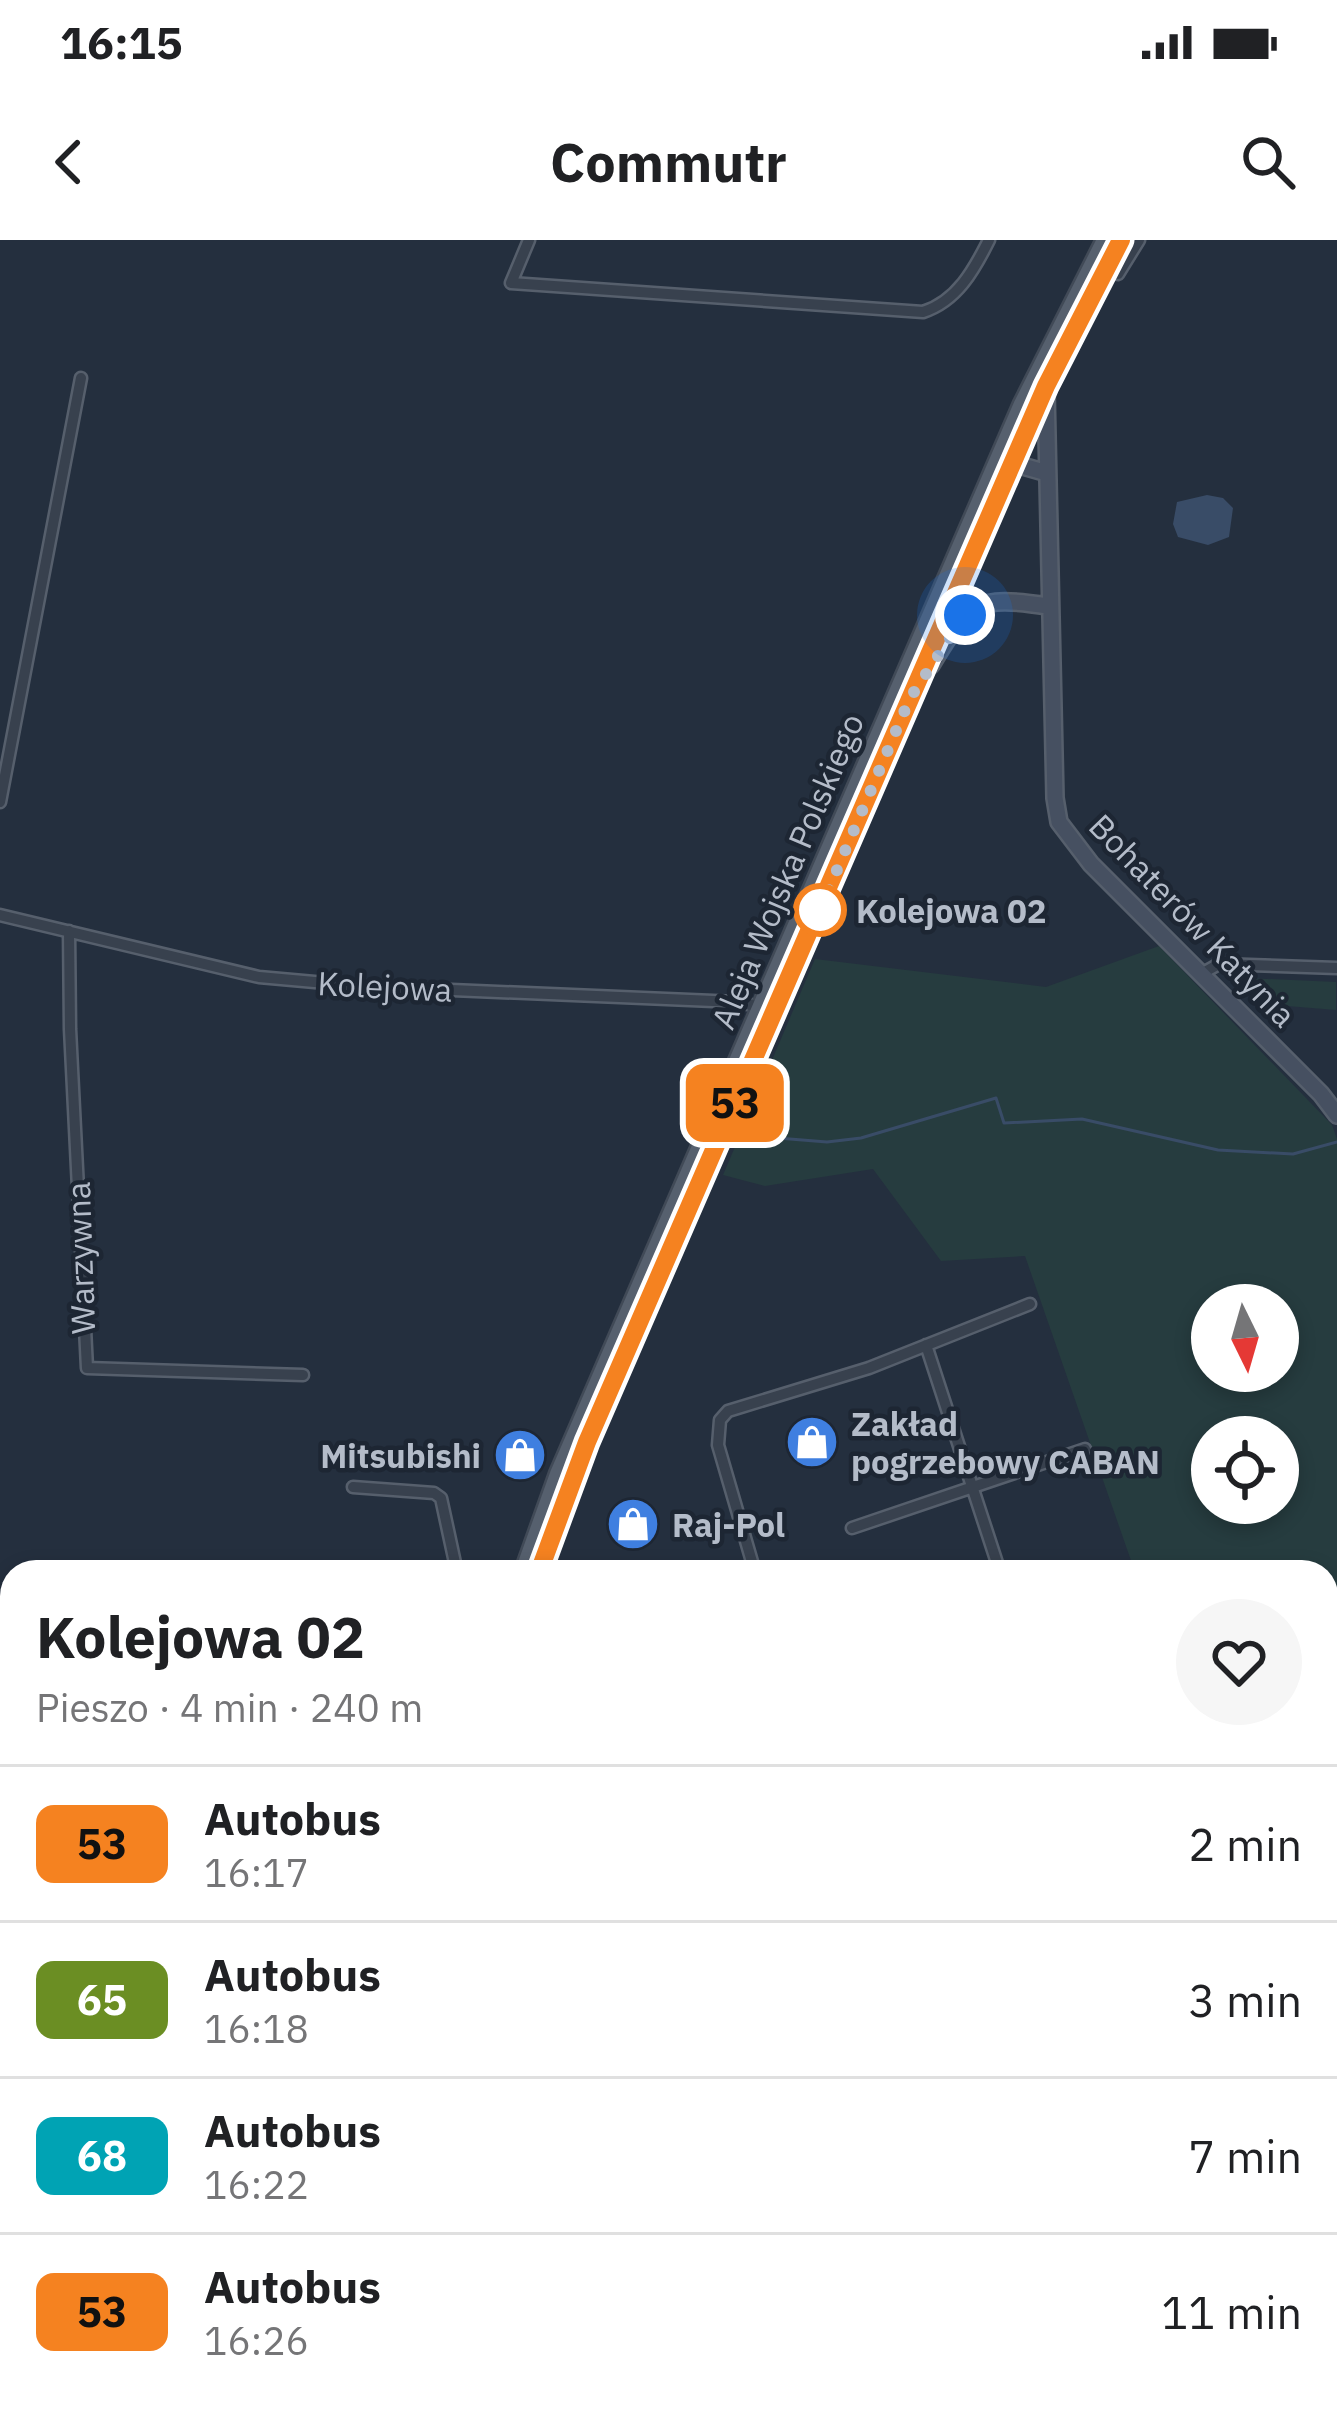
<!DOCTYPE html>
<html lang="pl">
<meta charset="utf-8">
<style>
:root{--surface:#fff;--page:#f6f6f6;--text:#202124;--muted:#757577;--line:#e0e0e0}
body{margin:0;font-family:"IBM Plex Sans",sans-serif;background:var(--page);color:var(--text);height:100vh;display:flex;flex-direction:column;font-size:45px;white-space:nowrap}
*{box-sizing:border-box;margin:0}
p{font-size:39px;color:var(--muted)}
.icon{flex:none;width:66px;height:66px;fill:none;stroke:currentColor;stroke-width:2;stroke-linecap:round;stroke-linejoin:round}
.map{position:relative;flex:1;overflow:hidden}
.panel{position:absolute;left:0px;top:1320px;width:1338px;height:855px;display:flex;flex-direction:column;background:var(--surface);border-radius:36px 36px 0 0;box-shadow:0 6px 18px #0003}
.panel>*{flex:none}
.badge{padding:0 24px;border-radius:18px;font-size:42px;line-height:78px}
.needle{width:78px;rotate:175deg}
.fabs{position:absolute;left:1191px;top:1044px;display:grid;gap:24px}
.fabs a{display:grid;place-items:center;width:108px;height:108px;border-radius:50%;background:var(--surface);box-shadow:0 6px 18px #0003;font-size:60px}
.you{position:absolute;width:60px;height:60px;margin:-30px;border:9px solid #fff;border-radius:50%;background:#1a73e8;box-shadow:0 0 0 18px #1a73e833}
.map>.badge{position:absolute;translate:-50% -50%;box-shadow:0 0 0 6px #fff}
.round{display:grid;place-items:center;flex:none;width:126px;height:126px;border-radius:63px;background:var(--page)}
.head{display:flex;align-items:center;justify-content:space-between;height:204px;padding:0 36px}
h1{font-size:57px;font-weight:700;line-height:90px}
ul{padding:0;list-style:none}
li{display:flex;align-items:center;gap:36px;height:156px;padding:0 36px;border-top:3px solid var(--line)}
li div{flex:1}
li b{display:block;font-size:45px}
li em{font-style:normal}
li .badge{min-width:132px;font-weight:700;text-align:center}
.status{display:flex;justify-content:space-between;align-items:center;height:84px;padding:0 60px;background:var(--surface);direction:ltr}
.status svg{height:33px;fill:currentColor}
header{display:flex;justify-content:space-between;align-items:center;height:156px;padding:0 36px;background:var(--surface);font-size:54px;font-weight:700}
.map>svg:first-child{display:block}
.green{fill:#263c3f;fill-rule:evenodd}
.water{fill:#394c67}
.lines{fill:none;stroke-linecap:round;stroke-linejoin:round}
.stream{stroke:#394c67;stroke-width:3}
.street-casing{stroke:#565f6c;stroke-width:15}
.secondary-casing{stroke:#565f6c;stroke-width:20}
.primary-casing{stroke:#414a57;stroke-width:21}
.street{stroke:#38414e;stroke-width:10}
.secondary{stroke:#465061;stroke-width:15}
.primary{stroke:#56606e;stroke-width:16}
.rail-casing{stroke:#5a6575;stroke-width:8}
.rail{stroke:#1d2633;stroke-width:3;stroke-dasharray:9;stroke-linecap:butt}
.line-casing{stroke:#fff;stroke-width:27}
.line{stroke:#f58220;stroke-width:18}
.walk{stroke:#b4bcc9;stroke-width:12;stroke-dasharray:0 21.6}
.stop-dot{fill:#fff;stroke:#f58220;stroke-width:6}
.labels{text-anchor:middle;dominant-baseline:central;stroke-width:9;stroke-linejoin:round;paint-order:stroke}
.street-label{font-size:33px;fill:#b4bcc9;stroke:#1d2633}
.stop-label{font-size:33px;font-weight:bold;fill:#b4bcc9;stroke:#1d2633;text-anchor:start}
.poi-label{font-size:33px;font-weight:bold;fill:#b4bcc9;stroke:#1d2633;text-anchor:start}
</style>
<div class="status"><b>16:15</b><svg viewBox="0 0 49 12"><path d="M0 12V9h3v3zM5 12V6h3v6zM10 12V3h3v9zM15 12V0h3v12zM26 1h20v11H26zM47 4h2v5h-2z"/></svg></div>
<header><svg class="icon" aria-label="back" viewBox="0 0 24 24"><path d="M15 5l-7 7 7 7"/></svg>Commutr<svg class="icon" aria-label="search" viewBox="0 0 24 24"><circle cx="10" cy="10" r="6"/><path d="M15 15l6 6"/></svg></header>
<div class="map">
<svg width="1337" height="2174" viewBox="0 0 1337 2174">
<rect width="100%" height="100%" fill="#242f3e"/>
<!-- green -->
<path class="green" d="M1159,706L1332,885L1337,899V1355L1326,1363V1332H1135L1025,1016L941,1021L873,929L765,946L723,935L815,719L1046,747ZM1278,1065V1131H1212V1065ZM1278,1197V1263H1212V1197Z
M1246,738L1336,742V770L1275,765Z
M1326,1948H1337V2174H975L961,2163H1326Z
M192,2163H490L493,2174H203Z"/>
<!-- water -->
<path class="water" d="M1207,255L1223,258L1233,268L1229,297L1208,305L1178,297L1173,284L1177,262Z
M214,2163H374L369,2174H236V2170L219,2168Z"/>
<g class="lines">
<!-- stream -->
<path class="stream" d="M1131,2L1132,0
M742,895L827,902L861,898L996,858L1004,883L1082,879L1218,910L1293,914L1337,902
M146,2163L151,2174
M1187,2163L1188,2174
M62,2164L65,2174"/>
<!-- street casing -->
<g class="street-casing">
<path id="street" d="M529,0L511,43L923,72C957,61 974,30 989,0
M1118,34L1139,0
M0,562L81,138
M0,675L259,737L359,746L737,762L762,767
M69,691L70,789L87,1128L303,1135
M1201,734L1219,724L1337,728
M926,1105L1000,1332
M353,1247L434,1253L441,1258L457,1332
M852,1288L1085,1209
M755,1332L718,1205L720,1180L728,1171L869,1128L1030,1064
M1326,1373L1337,1366
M1326,1482L1337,1479
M1326,1590L1337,1588
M1326,1692L1337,1680
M1326,1812L1337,1813
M0,2010L12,2020
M188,2163L200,2174"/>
</g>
<!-- secondary casing -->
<g class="secondary-casing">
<path id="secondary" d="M1046,150L1055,558L1059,582L1091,624L1321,854L1337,875
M1012,223L1047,233
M931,425C969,362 975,355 1048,366"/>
</g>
<!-- primary casing -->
<g class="primary-casing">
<path id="primary" d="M523,1332L558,1234L1022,164L1105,0
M539,1332L587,1202L1046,146L1121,0
M0,1816L12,1812
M900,2163L913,2174
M922,2163L935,2174"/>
</g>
<!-- street -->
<use href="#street" class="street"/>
<!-- secondary -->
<use href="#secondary" class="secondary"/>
<!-- primary -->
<use href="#primary" class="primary"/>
<!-- rail casing -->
<g class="rail-casing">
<path id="rail" d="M0,1731L12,1778
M139,2163L143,2174"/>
</g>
<!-- rail -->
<use href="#rail" class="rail"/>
</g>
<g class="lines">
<!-- line casing -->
<g class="line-casing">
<path id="line" d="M539,1332L587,1202L1046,146L1121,0"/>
</g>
<!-- line -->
<use href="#line" class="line"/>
<!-- walk -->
<path class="walk" d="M820,670L910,458L965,375"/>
</g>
<!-- icons -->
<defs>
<g id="shop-disc" transform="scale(2.7)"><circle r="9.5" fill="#3f7fe0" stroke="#1d2633"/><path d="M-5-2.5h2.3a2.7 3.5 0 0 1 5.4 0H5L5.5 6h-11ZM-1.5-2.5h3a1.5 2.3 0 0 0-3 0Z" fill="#fff"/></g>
</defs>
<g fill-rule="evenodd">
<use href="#shop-disc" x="812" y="1202"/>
<use href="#shop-disc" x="520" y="1215"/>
<use href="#shop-disc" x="633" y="1284"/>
</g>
<!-- markers -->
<circle class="stop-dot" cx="820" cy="670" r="24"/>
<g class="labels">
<!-- street labels -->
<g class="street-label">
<text transform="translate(787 631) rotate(-67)">Aleja Wojska Polskiego</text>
<text transform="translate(1193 680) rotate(46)">Bohaterów Katynia</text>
<text transform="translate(385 746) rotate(3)">Kolejowa</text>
<text transform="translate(80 1018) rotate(-92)">Warzywna</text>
</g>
<!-- stop labels -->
<g class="stop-label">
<text x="856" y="670">Kolejowa 02</text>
</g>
<!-- poi labels -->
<g class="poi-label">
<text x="851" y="1183">Zakład<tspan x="851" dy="38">pogrzebowy CABAN</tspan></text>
<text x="481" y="1215" text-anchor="end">Mitsubishi</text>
<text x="672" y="1284">Raj-Pol</text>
</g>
</g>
</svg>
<div class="fabs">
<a><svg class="needle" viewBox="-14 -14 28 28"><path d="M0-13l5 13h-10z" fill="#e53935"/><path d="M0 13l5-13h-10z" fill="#757577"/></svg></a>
<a><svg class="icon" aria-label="locate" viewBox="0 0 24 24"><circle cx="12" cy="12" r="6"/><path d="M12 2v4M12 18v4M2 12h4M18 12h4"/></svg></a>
</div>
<div class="you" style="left:965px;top:375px"></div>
<b class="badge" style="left:735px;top:863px;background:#f58220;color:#111">53</b>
<section class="panel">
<div class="head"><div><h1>Kolejowa 02</h1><p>Pieszo · 4 min · 240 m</p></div><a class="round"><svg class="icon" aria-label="heart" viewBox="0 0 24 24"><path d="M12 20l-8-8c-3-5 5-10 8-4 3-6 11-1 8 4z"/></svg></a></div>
<ul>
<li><span class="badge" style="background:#f58220;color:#111">53</span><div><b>Autobus</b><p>16:17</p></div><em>2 min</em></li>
<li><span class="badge" style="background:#6b8e23;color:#fff">65</span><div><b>Autobus</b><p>16:18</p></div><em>3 min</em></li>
<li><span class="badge" style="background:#00a3b4;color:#fff">68</span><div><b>Autobus</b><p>16:22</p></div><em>7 min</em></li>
<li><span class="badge" style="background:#f58220;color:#111">53</span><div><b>Autobus</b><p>16:26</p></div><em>11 min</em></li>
</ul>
</section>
</div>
